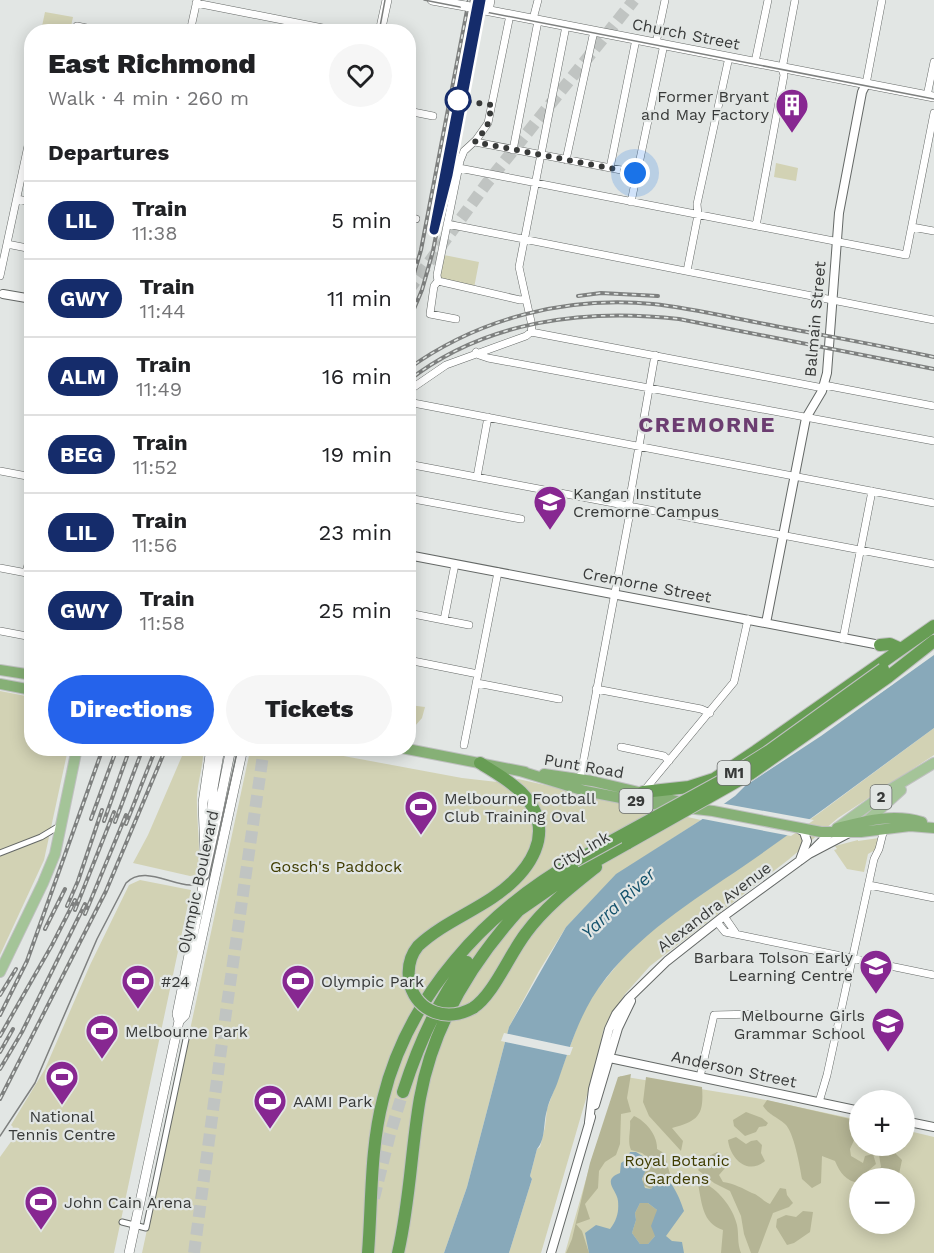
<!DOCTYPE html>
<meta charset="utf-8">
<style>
:root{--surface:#fff;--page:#f6f6f6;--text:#202124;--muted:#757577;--line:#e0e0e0;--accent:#2563eb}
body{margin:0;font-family:"Work Sans",sans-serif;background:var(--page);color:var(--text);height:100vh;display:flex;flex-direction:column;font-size:22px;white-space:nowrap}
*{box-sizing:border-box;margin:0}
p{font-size:20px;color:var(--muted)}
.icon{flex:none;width:33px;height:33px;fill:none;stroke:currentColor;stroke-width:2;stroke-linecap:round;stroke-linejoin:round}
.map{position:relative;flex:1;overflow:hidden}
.drawer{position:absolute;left:24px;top:24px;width:392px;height:732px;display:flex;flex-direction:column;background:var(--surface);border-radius:24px;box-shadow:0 3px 15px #0003}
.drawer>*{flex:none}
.badge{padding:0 12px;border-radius:20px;font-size:21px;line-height:39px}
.fabs{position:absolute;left:849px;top:1090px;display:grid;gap:12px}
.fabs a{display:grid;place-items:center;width:66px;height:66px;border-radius:50%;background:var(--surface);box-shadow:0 3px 15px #0003;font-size:30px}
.you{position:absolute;width:30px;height:30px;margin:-15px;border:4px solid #fff;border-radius:50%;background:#1a73e8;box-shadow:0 0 0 9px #1a73e833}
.map>.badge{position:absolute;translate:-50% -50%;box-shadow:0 0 0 3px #fff}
h2{padding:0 24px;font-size:22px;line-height:54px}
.round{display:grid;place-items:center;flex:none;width:63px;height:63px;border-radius:32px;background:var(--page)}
.head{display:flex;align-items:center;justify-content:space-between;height:102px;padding:0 24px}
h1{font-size:28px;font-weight:800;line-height:45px}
.action{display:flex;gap:12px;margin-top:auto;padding:12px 24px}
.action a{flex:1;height:69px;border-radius:36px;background:var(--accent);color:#fff;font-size:24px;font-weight:800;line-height:69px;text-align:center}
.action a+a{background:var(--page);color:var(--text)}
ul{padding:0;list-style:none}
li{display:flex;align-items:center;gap:18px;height:78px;padding:0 24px;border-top:2px solid var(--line)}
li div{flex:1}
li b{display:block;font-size:22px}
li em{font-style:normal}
li .badge{min-width:66px;font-weight:700;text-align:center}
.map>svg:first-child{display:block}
.green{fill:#d2d2b4;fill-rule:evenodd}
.forest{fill:#b5b595}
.water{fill:#88a9ba;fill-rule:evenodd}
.pier{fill:#e2e6e4}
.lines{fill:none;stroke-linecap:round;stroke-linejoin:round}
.motorway-tunnel{stroke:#c0c4c2;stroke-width:12;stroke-dasharray:12 6;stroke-linecap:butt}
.pedestrian-casing{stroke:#646866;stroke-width:7}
.minor-casing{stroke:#646866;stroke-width:8}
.tertiary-casing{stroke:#646866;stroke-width:10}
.secondary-casing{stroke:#646866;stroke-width:10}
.primary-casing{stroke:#bfc0c0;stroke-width:12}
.trunk-casing{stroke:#bfc0c0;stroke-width:12}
.motorway-casing{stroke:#bfc0c0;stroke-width:14}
.pedestrian{stroke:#fff;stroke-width:5}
.minor{stroke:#fff;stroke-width:7}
.tertiary{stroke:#fff;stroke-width:8}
.secondary{stroke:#fff;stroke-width:9}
.primary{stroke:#a4c498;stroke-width:10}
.trunk{stroke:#86b076;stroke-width:10}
.motorway{stroke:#679d54;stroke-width:12}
.tram{stroke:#7e807f;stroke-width:1.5}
.rail-casing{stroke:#7e807f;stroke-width:4}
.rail{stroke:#e2e6e4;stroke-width:1.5;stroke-dasharray:4.5;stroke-linecap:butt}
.secondary-bridge-casing{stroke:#646866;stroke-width:10;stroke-linecap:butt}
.motorway-bridge-casing{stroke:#bfc0c0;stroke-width:14;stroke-linecap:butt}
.secondary-bridge{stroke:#fff;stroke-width:9}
.motorway-bridge{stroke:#679d54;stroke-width:12}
.line-casing{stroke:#fff;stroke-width:14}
.line{stroke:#152c6b;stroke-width:9}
.walk{stroke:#383a39;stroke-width:6;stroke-dasharray:0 10.8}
.stop-dot{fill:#fff;stroke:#152c6b;stroke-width:3}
.labels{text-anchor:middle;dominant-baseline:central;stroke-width:4.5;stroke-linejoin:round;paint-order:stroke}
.shield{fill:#e2e6e4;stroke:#6b6e6c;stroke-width:1.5}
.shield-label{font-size:15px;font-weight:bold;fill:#383a39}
.street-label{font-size:16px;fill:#383a39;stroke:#e2e6e4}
.poi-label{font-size:16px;fill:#383a39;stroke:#e2e6e4;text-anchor:start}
.park-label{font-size:16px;fill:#3f3c01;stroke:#e2e6e4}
.water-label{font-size:18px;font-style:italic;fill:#14526c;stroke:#e2e6e4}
.district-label{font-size:22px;font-weight:bold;letter-spacing:1.5px;fill:#6c3d71;stroke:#e2e6e4}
</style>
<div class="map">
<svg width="934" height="1253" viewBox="0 0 934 1253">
<rect width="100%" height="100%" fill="#e2e6e4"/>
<!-- green -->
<path class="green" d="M45,12L73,17L70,31H41Z
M776,163L798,168L796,181L774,177Z
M444,255L479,262L474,288L439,281Z
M0,691L31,697L32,748L68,749L44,860L0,955Z
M409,705L425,707L422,718L408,734Z
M934,728V755L838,818L788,860L650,966L625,994L608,1020L603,1031L597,1061L541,1253H509L532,1179L530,1176L537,1149L540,1147L545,1127L547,1109L582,1014L591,997L622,959L639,941L679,909L818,814Z
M185,749H203C204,764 198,780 197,795C196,822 202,849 197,875L190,876L133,863L148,835Z
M250,751L322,752L462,778L506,783L518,779L701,820L616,875L566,927L539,971L509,1027L467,1187L444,1253H142Z
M879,838L875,850L868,854L864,872L847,869L834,850L837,849L835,846L858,840V841Z
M140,880L191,890L114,1253H0V1157L15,1136L10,1131L13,1127L11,1125L45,1069L90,965L129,885Z
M620,1076L756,1098L859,1120L860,1146H904L905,1130L934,1137V1253H565L592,1158ZM860,1179H904V1224H860Z"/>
<!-- forest -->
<path class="forest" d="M631,1074L627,1098L631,1112L621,1114L620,1144L616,1155L605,1162L599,1171L598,1188L585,1204L590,1219L576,1224L582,1231L589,1253H566L572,1239L590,1163L618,1077Z
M646,1077L702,1087C704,1115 699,1121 672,1128L683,1141L681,1151L649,1116L643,1102Z
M767,1100L859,1121V1136L855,1138L850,1149L851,1156L863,1163L865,1156L873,1154L876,1164L867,1172V1179H860L859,1183C846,1181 840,1173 835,1161L822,1156L821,1183L812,1188L802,1179C800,1167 794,1132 785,1124C777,1117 769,1115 763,1106Z
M746,1112L762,1118L768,1123L766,1126L759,1127L756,1132L745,1136L734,1126L733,1120Z
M634,1116C646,1121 658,1136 657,1149L664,1153L670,1174L668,1179L662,1177L651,1189L643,1185C641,1176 648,1168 648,1158L642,1153L631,1150C627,1141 631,1131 630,1121Z
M736,1137L746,1144L751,1141L757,1140L762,1145L761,1153L765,1161C747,1176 730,1158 728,1140Z
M717,1152L723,1156L726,1167L719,1175L723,1182C735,1184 742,1188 752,1193C759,1195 763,1201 770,1204L780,1188L786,1189L787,1195L793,1203L789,1207L773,1213L758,1253H751L744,1234L741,1216L730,1191L714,1183L698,1170L707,1157Z
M895,1153L902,1160L899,1174L903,1179H877V1171L881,1167L879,1155H891Z
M702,1182C717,1188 733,1207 737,1225C739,1235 737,1243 741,1253H721L723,1230C702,1223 702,1203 698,1184Z
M640,1203H648L657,1210L655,1236L648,1244H640L632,1233L636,1220L635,1213Z
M803,1211L813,1212L810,1232L794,1243L787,1245L776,1227L777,1219L786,1215L796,1217Z"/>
<!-- water -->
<path class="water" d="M934,655V728C874,772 815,816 754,859C702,895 646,928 606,978C581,1009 571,1044 558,1081C555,1090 549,1100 547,1110C543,1123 546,1139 537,1149L530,1176L532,1179L509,1253H444L467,1187L509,1027L566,927L616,874L701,820L735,796L745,786L821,736Z
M630,1152H636L646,1158L648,1165L642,1179L645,1188L651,1189L662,1176C673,1181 680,1199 684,1211L666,1236L672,1241L682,1242L684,1253H589L585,1233L596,1225L610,1229C617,1220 619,1212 618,1201C617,1190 601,1180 620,1173L621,1163L627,1159ZM640,1203H648L657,1210L651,1226L655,1236L648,1244H640L632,1233L636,1220L635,1213Z"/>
<!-- pier -->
<path class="pier" d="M892,682L893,684L803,747L734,793L743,784L819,734Z
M720,803L814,820L791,836L698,818Z
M504,1033L570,1047H573L570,1055H567L501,1041Z"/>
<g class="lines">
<!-- motorway-tunnel -->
<path class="motorway-tunnel" d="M408,291L487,183L634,0
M374,1198L390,1134L403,1092
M194,1253L227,1005L264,748"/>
<!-- pedestrian casing -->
<g class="pedestrian-casing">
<path id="pedestrian" d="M0,853L41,837L61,825
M122,1222L146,1228L186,1039"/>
</g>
<!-- minor casing -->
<g class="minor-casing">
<path id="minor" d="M196,3L343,32
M489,11L491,0
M533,19L538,0
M77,26L106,32
M190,32L197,0
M656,43L665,0
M755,62L768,0
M866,84L882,0
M927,96L934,62
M408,111L433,116
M475,142L637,173
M513,150L538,21
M566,160L594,31
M459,168L906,255L934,113
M610,168L636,39
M17,199L32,202
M631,202L663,49L662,44
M408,217L416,219
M447,224L934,320
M756,226L784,75L782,69L795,0
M912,227L934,231
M7,244L32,249
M687,271L698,215L697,204L729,57
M0,276L32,127
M438,281L437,275L460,161L464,151L476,140L488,123L510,15
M438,281L520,300L526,299
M438,281L434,286L430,314L456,319
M531,332L532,326L519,267L566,26
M476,352L479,355L488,358L934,441
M824,385L934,406
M408,391L446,365L526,336L531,332L823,388
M408,402L934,503
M31,434L32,431
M408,464L934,564
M0,471L32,477
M477,477L488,417
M408,498L521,519
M0,568L32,574
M26,573L32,548
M408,613L469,625
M444,620L455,564
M0,631L32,637
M843,639L872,491
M408,660L478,674
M477,683L559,699
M596,689L701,709L710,713
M464,745L498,572
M621,747L664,756L669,761
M580,779L631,507L629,503L655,355
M643,792L734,682L748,619
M869,885L934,898
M724,916L735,932
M717,922L725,932L934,975
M700,1077L714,1015L756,1014
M819,1102L827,1075L874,859L879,849L884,829"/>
</g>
<!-- tertiary casing -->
<g class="tertiary-casing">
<path id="tertiary" d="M3,294L32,299
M408,555L880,645
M766,623L806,418L822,391L827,373L839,213L862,92L866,84
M798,828L804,832L807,841L800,860
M811,852L831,832
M605,1057L860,1111
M595,1105L618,1028L631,1001
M904,1121L934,1127
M589,1122L593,1089L609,1029L616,1014L629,998L667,961L724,916L809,854L849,833
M551,1253L591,1117"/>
</g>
<!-- secondary casing -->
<g class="secondary-casing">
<path id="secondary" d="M432,0L465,6
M485,10L934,97
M380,32L387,0
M212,821L213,788L220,748
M205,854L203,803L211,748
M179,1021L177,1014L231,748
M129,1253L179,1021L185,1015L243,748"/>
</g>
<!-- primary casing -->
<g class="primary-casing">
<path id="primary" d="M867,821L901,790
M837,828L891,789L934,763
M0,972L43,883L55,854L77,748"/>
</g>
<!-- trunk casing -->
<g class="trunk-casing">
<path id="trunk" d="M0,670L32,675
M0,684L32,690
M402,748L525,772
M520,771L585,791L652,804L713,811L821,832H861L910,826L934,828
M544,774L592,781L681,802
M837,828C865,821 893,813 922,822"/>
</g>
<!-- motorway casing -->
<g class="motorway-casing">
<path id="motorway" d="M880,645L890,644L901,649
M888,677L934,641
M643,792L689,787L714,779L756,751L934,626
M515,913L564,879L628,843
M410,985C407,971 409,957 418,946C439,926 468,914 492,898C529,873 560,832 521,792C509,780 494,772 480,763
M473,1008C494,994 509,955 526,933C545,907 571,887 596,867
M403,1092C418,1045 437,1001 467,962
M368,1253C372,1202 370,1149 383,1099C408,996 485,912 575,861
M398,1253C410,1202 411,1149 420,1098C433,1025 470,964 520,909"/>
</g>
<!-- pedestrian -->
<use href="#pedestrian" class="pedestrian"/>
<!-- minor -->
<use href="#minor" class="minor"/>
<!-- tertiary -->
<use href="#tertiary" class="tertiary"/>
<!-- secondary -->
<use href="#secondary" class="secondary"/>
<!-- primary -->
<use href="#primary" class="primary"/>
<!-- trunk -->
<use href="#trunk" class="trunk"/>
<!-- motorway -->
<use href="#motorway" class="motorway"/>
<!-- tram -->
<path class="tram" d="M424,0L934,99
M379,32L385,0
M0,1136L35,1083L97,939L126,883C149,859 188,902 209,877L238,748"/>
<!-- rail casing -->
<g class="rail-casing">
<path id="rail" d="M408,294L421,250L469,0
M578,296L601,293L658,296
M408,323L422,290L433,251L481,0
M408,369C479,318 566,296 653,304C690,308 728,317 765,324C821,335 878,345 934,357
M408,381C484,321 585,308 679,319L934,369
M91,819L117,748
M104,821L130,748
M115,822L143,748
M126,824L156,748
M67,906L78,881L102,810
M75,910L114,812
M85,914L126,815
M45,929L65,889
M0,995L16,969
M0,1015L27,961L103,748
M0,1036L52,945L75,900
M0,1052L13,1029
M0,1069L22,1032L85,904
M0,1099L106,891L166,748"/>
</g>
<!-- rail -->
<use href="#rail" class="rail"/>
<!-- secondary-bridge casing -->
<g class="secondary-bridge-casing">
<path id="secondary-bridge" d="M465,6L485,10"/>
</g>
<!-- motorway-bridge casing -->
<g class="motorway-bridge-casing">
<path id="motorway-bridge" d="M628,843L750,774L888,677
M575,861L723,780L769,751L883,669
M410,985C419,1013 447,1022 473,1008"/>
</g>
<!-- secondary-bridge -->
<use href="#secondary-bridge" class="secondary-bridge"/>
<!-- motorway-bridge -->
<use href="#motorway-bridge" class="motorway-bridge"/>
</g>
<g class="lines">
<!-- line casing -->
<g class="line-casing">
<path id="line" d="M478,0L434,230L448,175L481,0"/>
</g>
<!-- line -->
<use href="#line" class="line"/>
<!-- walk -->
<path class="walk" d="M458,100L492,105L487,127L475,142L635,173"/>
</g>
<!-- icons -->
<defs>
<g id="building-pin" transform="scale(1.725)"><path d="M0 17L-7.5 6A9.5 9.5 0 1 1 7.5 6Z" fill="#872791" stroke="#e2e6e4"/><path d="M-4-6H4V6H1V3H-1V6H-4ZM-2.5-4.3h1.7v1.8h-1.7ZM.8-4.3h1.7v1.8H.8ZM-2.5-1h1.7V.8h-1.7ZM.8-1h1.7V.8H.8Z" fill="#fff"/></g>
<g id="university-pin" transform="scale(1.725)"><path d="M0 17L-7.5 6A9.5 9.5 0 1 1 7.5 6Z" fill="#872791" stroke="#e2e6e4"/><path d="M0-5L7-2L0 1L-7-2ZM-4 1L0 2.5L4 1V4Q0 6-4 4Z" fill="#fff"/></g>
<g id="stadium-pin" transform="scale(1.725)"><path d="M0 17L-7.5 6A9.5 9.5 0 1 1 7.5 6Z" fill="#872791" stroke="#e2e6e4"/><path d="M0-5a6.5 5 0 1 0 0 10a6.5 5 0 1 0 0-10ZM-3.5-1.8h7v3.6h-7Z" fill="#fff"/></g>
<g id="school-pin" transform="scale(1.725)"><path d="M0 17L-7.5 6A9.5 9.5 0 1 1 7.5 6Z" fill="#872791" stroke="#e2e6e4"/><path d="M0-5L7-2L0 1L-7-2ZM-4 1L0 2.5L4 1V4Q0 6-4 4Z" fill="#fff"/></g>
</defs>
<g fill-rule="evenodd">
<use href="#building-pin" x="792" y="105"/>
<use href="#university-pin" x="550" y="502"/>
<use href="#stadium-pin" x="421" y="807"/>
<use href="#school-pin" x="876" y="966"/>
<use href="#stadium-pin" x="138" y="981"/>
<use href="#stadium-pin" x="298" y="981"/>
<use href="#school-pin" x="888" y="1024"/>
<use href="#stadium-pin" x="102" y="1031"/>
<use href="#stadium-pin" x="62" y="1077"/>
<use href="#stadium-pin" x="270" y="1101"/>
<use href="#stadium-pin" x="41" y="1202"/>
</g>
<!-- markers -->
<circle class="stop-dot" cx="458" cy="100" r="12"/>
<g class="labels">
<!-- shield labels -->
<g class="shield">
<rect x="717.5" y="761" width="33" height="24" rx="4.5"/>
<rect x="870.5" y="785" width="21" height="24" rx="4.5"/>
<rect x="619.5" y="789" width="33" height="24" rx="4.5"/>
</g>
<g class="shield-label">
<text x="734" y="773">M1</text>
<text x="881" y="797">2</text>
<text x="636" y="801">29</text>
</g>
<!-- street labels -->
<g class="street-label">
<text transform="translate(686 34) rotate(11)">Church Street</text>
<text transform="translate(815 319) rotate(-85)">Balmain Street</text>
<text transform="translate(647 585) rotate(11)">Cremorne Street</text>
<text transform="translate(584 766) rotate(10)">Punt Road</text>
<text transform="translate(581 851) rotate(-30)">CityLink</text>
<text transform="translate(198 882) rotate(-78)">Olympic Boulevard</text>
<text transform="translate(714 907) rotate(-37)">Alexandra Avenue</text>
<text transform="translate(734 1069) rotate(12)">Anderson Street</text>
</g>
<!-- poi labels -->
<g class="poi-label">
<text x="769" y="96" text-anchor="end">Former Bryant<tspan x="769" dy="18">and May Factory</tspan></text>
<text x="573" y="493">Kangan Institute<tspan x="573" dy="18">Cremorne Campus</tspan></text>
<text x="444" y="798">Melbourne Football<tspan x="444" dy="18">Club Training Oval</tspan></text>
<text x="853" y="957" text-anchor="end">Barbara Tolson Early<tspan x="853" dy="18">Learning Centre</tspan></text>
<text x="161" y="981">#24</text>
<text x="321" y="981">Olympic Park</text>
<text x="865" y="1015" text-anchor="end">Melbourne Girls<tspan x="865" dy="18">Grammar School</tspan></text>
<text x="125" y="1031">Melbourne Park</text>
<text x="293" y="1101">AAMI Park</text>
<text x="62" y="1116" text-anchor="middle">National<tspan x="62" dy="18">Tennis Centre</tspan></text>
<text x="64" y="1202">John Cain Arena</text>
</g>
<!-- park labels -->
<g class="park-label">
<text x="336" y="866">Gosch's Paddock</text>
<text x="677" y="1160">Royal Botanic<tspan x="677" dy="18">Gardens</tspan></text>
</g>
<!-- water labels -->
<g class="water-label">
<text transform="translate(618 903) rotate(-43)">Yarra River</text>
</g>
<!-- district labels -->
<g class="district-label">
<text x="707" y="424">CREMORNE</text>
</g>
</g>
</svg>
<div class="fabs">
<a>+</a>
<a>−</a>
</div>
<div class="you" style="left:635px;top:173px"></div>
<section class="drawer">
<div class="head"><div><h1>East Richmond</h1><p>Walk · 4 min · 260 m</p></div><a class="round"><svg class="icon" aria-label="heart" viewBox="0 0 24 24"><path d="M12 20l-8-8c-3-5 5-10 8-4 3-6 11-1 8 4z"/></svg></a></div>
<h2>Departures</h2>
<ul>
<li><span class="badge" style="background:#152c6b;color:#fff">LIL</span><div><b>Train</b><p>11:38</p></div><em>5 min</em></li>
<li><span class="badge" style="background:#152c6b;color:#fff">GWY</span><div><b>Train</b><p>11:44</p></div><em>11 min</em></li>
<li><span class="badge" style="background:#152c6b;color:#fff">ALM</span><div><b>Train</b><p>11:49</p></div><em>16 min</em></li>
<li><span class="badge" style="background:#152c6b;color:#fff">BEG</span><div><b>Train</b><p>11:52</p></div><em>19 min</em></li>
<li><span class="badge" style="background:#152c6b;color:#fff">LIL</span><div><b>Train</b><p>11:56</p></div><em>23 min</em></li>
<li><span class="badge" style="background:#152c6b;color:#fff">GWY</span><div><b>Train</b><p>11:58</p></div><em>25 min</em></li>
</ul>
<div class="action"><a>Directions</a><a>Tickets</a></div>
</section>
</div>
